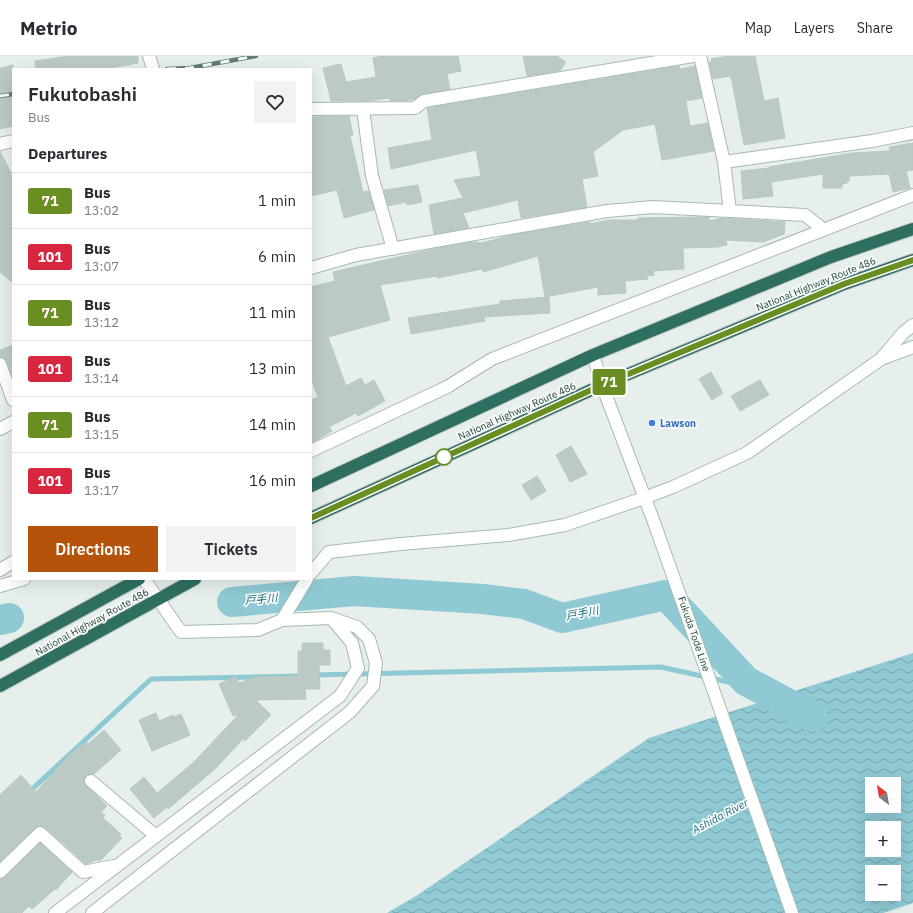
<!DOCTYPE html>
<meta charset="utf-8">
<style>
:root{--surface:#fff;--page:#f2f2f3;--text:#2b2b33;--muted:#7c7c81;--line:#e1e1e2;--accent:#b45309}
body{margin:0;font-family:"IBM Plex Sans","Noto Sans JP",sans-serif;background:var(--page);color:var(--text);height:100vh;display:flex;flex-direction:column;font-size:15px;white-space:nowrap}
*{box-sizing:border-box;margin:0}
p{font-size:13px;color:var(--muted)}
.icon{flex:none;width:22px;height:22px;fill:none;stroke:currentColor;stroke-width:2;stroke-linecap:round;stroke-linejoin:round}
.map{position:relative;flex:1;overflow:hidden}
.sheet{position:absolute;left:12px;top:12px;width:300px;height:512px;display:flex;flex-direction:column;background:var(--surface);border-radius:0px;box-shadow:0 4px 16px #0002}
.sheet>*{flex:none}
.badge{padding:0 8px;border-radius:3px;font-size:14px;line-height:26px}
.needle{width:26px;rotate:329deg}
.fabs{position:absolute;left:865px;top:721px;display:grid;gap:8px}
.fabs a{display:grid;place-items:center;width:36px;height:36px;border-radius:0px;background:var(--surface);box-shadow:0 4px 16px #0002;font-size:20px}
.map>.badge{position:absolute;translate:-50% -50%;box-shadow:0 0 0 2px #fff}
h2{padding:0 16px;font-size:15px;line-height:36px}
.round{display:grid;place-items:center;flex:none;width:42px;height:42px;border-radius:0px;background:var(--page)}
.summary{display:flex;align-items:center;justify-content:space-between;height:68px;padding:0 16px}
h1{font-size:19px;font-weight:600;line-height:30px}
.cta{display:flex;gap:8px;margin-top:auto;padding:8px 16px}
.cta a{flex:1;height:46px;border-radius:0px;background:var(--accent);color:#fff;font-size:16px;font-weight:600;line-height:46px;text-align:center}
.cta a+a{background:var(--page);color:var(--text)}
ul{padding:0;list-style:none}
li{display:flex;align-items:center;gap:12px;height:56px;padding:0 16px;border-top:1px solid var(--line)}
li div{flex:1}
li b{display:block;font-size:15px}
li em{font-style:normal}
li .badge{min-width:44px;font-weight:700;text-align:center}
header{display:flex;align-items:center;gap:24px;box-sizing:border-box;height:56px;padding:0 20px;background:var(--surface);border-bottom:1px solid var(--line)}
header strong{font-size:19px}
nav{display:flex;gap:22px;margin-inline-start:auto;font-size:14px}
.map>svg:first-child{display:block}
.water{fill:url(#water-waves);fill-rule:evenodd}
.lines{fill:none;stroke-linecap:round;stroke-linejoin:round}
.stream{stroke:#8ec9d4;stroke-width:5}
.river{stroke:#8ec9d4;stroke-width:30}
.building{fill:#bbcac4;stroke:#b8c9c2}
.street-casing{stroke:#a8b8b2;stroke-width:14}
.secondary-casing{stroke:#a4bbb3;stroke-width:14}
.highway-casing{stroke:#c2cac8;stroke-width:14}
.street{stroke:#fff;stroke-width:12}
.secondary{stroke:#fff;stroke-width:12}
.highway{stroke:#2f6f62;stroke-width:12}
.rail-casing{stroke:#5f7d75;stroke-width:4.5}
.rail{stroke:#f7fbf9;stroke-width:3;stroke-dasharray:9;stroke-linecap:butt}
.line-casing{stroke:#fff;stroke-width:9}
.line{stroke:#6b8e23;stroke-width:6}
.shop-dot{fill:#3f7fe0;stroke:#f7fbf9;stroke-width:1.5}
.stop-dot{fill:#fff;stroke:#6b8e23;stroke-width:2}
.labels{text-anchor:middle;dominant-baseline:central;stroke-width:3.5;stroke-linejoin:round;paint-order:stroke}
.street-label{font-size:10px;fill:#24423a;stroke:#f7fbf9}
.shop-label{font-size:10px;font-weight:bold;fill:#366cbe;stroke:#f7fbf9;text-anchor:start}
.water-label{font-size:11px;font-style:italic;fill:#1c6f80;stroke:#f7fbf9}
</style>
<header>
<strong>Metrio</strong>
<nav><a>Map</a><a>Layers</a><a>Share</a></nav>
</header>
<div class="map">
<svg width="913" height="857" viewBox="0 0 913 857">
<defs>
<pattern id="water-waves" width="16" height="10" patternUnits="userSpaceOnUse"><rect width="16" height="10" fill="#8ec9d4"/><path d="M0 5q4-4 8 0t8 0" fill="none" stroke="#74a5ad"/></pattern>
</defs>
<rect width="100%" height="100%" fill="#e6efeb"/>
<!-- water -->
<path class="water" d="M913,597V847L883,857H387L416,840L649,682ZM872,728H894V750H872ZM872,772H894V794H872ZM872,816H894V838H872Z"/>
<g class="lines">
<!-- stream -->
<path class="stream" d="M313,619L661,611L742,629L777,646
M29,736L151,623L305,620"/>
<!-- river -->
<path class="river" d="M232,546L354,535L483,543L524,548L562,562L666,539L746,625L813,661
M0,564L9,562"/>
</g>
<!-- building -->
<path class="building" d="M69,0H138V7L104,13H36L35,5Z
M382,0H458L461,15L447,18L450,33L423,38L415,43L403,45H391L388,42L369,45H331L323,12L341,8L346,26L376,21L373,2Z
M523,0H557L566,6L560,15L527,20Z
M729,0H755L764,45L778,42L785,82L744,89L732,25L730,20L713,23L709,6H712L711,3Z
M13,9V70L0,73V12Z
M679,10L680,13L695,10L702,42L686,45L690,70L708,67L714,95L662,104L655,68L623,74L593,96L598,120L582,123L587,151L521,162L518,144L463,157L469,172L434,178L429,149L463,142L454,124L481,120L476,94L391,113L388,92L432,84L427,52Z
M349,60L353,79L350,80L363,136L369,135L374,154L344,162L337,134L311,140V61Z
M913,87V114L906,115L910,132L893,136L889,118L849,120V125H847V127L842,128V132H823V118L771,126L773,140L743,143L741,115L769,112V111L852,97L890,95L889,91Z
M0,95L13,121V227L0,216Z
M418,129L422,146L407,149L406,146L388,150L384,134Z
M701,161H709V165L723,162L785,166L784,178L763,186L726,184L727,189L718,191L683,192L684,213L653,215L654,219L647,220L648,223L625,225L626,237L598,239V231L545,241L538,200L483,216L482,213L438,222L437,220L380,229L390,264L328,281L346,330L361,322L365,329L374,324L385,345L358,360L356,357L329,371L332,375L311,387V344L318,341L311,322V231L335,225L333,216L437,192L474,186L482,187L511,179L590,166V168L609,164H638V162Z
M549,241L550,257L484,261L485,265L411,278L408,262L500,248V245Z
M13,289V322L7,305L0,301V294Z
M711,316L723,337L712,344L699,323Z
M760,324L769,339L740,355L731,340Z
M571,390L587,418L570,426L556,399Z
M537,420L546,435L531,444L522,429Z
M302,587H323V594H330V609H319L320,633H305L306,643L256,644L271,659L245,685L243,683L215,713L168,753L167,751L154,762L130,733L144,721L157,737L194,706L239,658L233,660L219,628L236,620L239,627L255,621L298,620V595H302Z
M156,657L159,665L173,659L174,661L181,658L190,679L152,695L139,664Z
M104,674L121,694L94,718L86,720L84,727L107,750L101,756L105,759L103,762L121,778L119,780L122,782L100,805L97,804L86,808L45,771L38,770L0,806V739L21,719L36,736L68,700L86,686L88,688Z
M40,787L72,816L56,834L55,833L32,853L29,850L22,857H0V823L5,821Z"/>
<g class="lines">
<!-- street casing -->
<g class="street-casing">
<path id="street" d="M149,0L153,13
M700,0L724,106L730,155
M311,53L415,52L424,45L693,0
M363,53L372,120L393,193
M0,88L13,85
M724,106L872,85L913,77
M311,212L356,199L607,155L653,151L805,159L819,170L821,174
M881,303L903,277L913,269
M0,308L13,344
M0,373L13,366
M311,395L447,331L492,303L913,139
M0,514L13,506
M91,725L156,780
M0,816L40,777L83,816L114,810
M55,857L340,640L358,612L352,587L332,563
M92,857L350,656L373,630L376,607L369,583L357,571L331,562L282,564"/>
</g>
<!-- secondary casing -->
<g class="secondary-casing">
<path id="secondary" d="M593,299L602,329L655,469L792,857
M311,517L329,496L401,488L508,479L565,469L644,442L673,431L747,397L881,303L913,291
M144,523L181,576L258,574L282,564L307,523
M0,530L24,523"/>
</g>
<!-- highway casing -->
<g class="highway-casing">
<path id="highway" d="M311,430L593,299L831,201L913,173
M311,462L602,329L844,228L913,204
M0,599L139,523
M0,630L195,523"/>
</g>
<!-- street -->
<use href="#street" class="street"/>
<!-- secondary -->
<use href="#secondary" class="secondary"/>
<!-- highway -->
<use href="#highway" class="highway"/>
<!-- rail casing -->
<g class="rail-casing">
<path id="rail" d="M167,13L190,12L256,0
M0,40L13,38"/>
</g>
<!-- rail -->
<use href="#rail" class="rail"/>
</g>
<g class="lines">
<!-- line casing -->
<g class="line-casing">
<path id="line" d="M311,462L602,329L844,228L913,204"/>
</g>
<!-- line -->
<use href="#line" class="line"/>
</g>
<!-- markers -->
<circle class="shop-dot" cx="652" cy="367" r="4"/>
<circle class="stop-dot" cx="444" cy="401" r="8"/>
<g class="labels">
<!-- street labels -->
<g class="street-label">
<text transform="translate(816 228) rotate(-22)">National Highway Route 486</text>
<text transform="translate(517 355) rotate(-24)">National Highway Route 486</text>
<text transform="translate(92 566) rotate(-29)">National Highway Route 486</text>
<text transform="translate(694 578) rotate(71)">Fukuda Tode Line</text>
</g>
<!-- shop labels -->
<g class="shop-label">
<text x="660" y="367">Lawson</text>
</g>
<!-- water labels -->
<g class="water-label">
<text transform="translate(261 543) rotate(-5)">戸手川</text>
<text transform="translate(582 557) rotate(-11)">戸手川</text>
<text transform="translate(720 760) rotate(-28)">Ashida River</text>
</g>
</g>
</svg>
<div class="fabs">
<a><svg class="needle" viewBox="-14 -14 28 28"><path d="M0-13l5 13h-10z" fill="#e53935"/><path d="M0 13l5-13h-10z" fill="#7c7c81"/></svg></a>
<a>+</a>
<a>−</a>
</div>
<b class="badge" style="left:609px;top:326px;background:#6b8e23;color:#fff">71</b>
<section class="sheet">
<div class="summary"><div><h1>Fukutobashi</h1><p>Bus</p></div><a class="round"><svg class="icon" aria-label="heart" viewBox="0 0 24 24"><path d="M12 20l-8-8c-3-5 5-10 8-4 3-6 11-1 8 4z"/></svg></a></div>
<h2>Departures</h2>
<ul>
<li><span class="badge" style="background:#6b8e23;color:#fff">71</span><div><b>Bus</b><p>13:02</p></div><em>1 min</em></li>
<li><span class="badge" style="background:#d7263d;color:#fff">101</span><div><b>Bus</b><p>13:07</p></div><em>6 min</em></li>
<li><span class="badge" style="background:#6b8e23;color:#fff">71</span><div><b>Bus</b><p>13:12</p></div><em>11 min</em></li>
<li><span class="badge" style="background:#d7263d;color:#fff">101</span><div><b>Bus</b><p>13:14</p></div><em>13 min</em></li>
<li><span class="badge" style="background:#6b8e23;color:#fff">71</span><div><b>Bus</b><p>13:15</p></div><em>14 min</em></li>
<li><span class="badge" style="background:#d7263d;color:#fff">101</span><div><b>Bus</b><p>13:17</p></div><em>16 min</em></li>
</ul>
<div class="cta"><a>Directions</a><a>Tickets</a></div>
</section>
</div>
